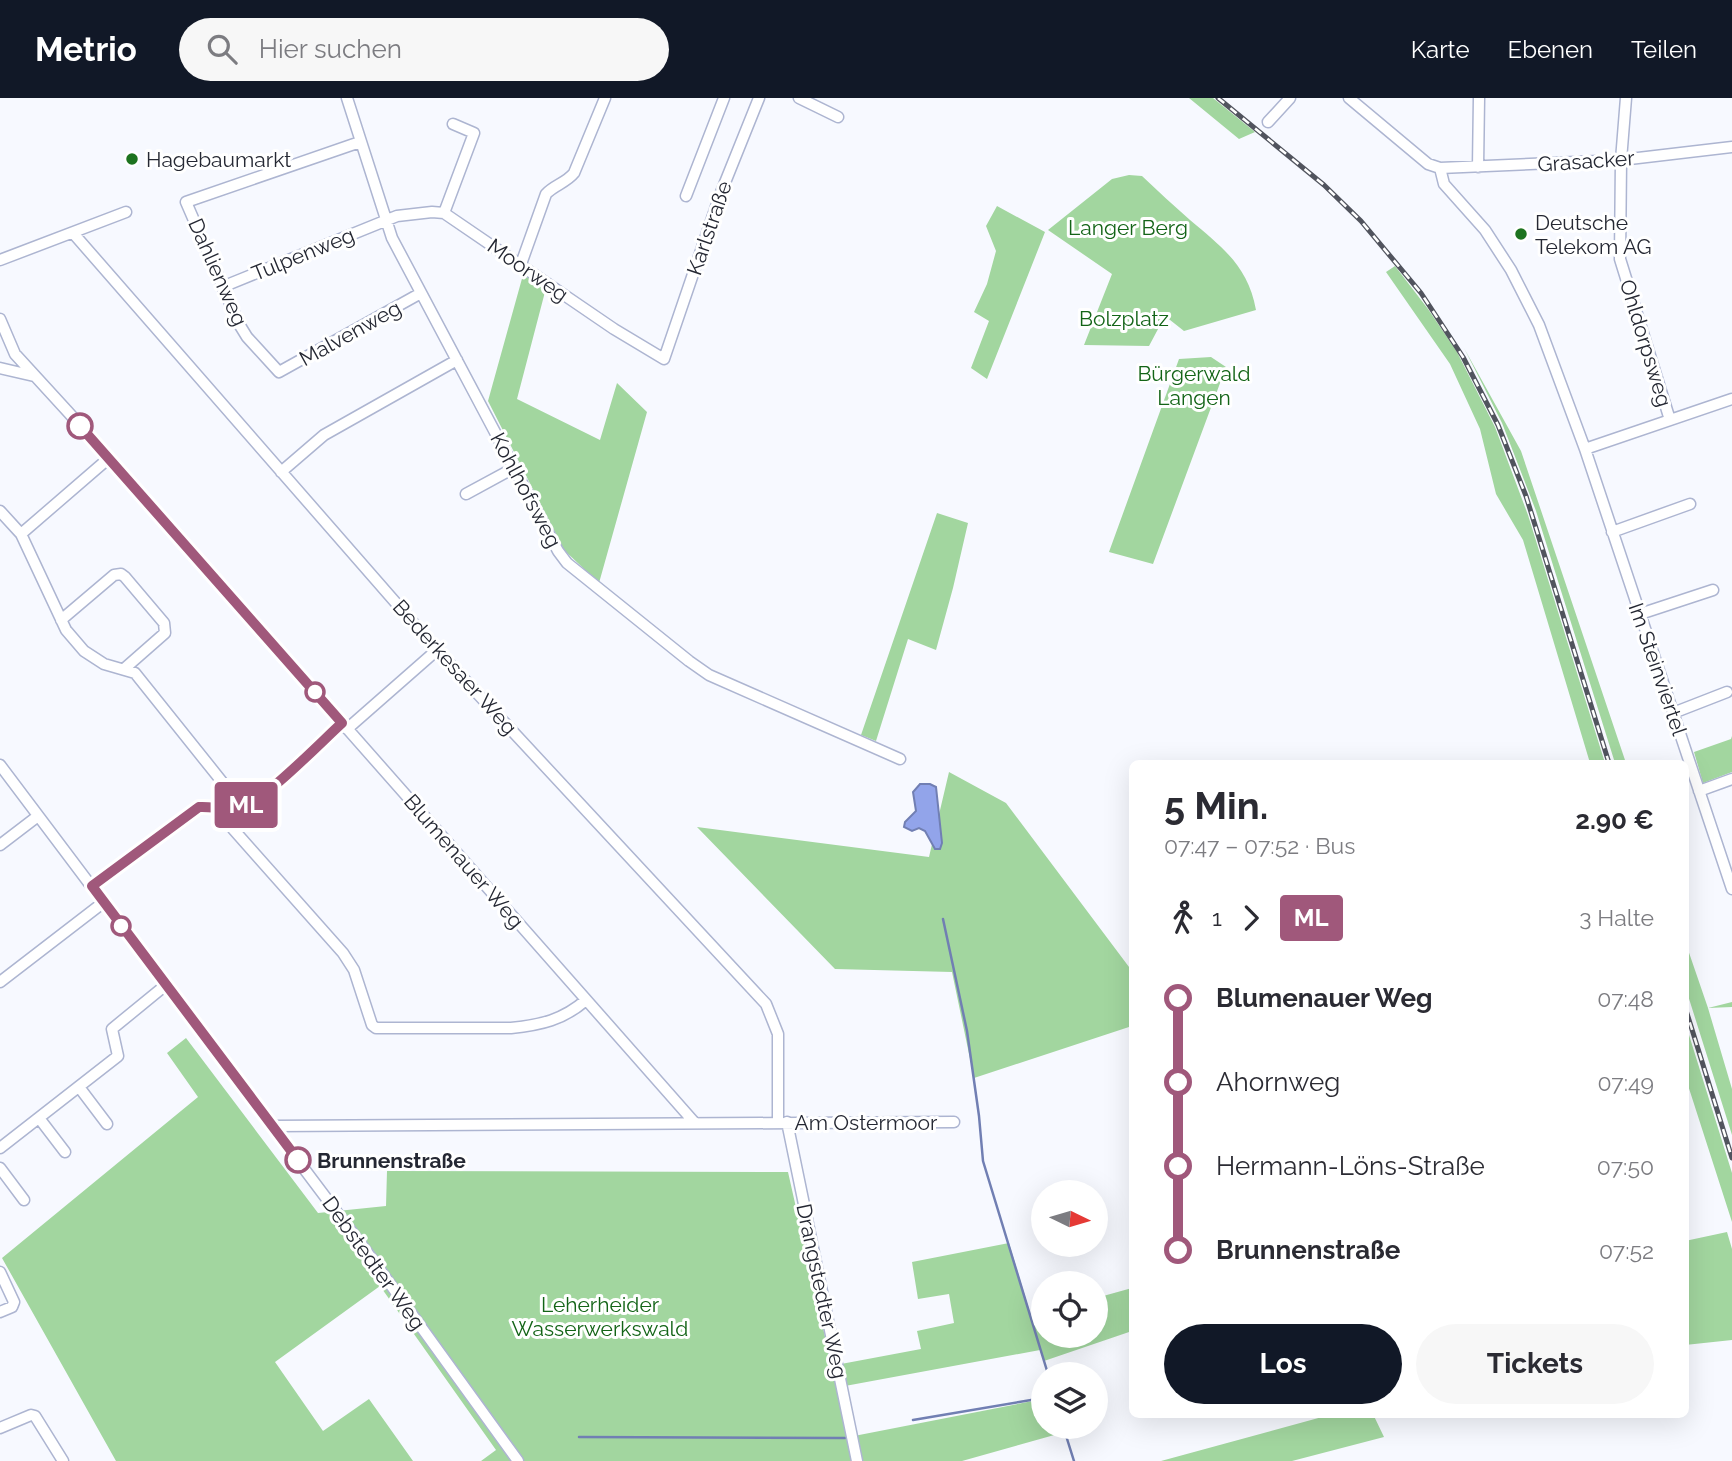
<!DOCTYPE html>
<html lang="de">
<meta charset="utf-8">
<style>
:root{--surface:#fff;--page:#f7f7f7;--text:#2b2b33;--muted:#7c7c81;--accent:#111827}
body{margin:0;font-family:Raleway,sans-serif;background:var(--page);color:var(--text);height:100vh;display:flex;flex-direction:column;font-size:26px;white-space:nowrap}
*{box-sizing:border-box;margin:0}
p{font-size:23px;color:var(--muted)}
.icon{flex:none;width:38px;height:38px;fill:none;stroke:currentColor;stroke-width:2;stroke-linecap:round;stroke-linejoin:round}
.map{position:relative;flex:1;overflow:hidden}
.details{position:absolute;left:1129px;top:662px;width:560px;height:658px;display:flex;flex-direction:column;background:var(--surface);border-radius:10px;box-shadow:0 7px 28px #0002}
.details>*{flex:none}
.badge{padding:0 14px;border-radius:5px;font-size:24px;line-height:46px}
.needle{width:46px;rotate:95deg}
.tools{position:absolute;left:1031px;top:1082px;display:grid;gap:14px}
.tools a{display:grid;place-items:center;width:77px;height:77px;border-radius:50%;background:var(--surface);box-shadow:0 7px 28px #0002;font-size:35px}
.map>.badge{position:absolute;translate:-50% -50%;box-shadow:0 0 0 4px #fff}
.legs{display:flex;align-items:center;gap:10px;height:77px;padding:0 35px;font-size:23px}
.legs p{margin-inline-start:auto}
.summary{display:flex;align-items:center;justify-content:space-between;height:119px;padding:0 35px}
h1{font-size:38px;font-weight:700;line-height:52px}
.cta{display:flex;gap:14px;margin-top:auto;padding:14px 35px}
.cta a{flex:1;height:80px;border-radius:42px;background:var(--accent);color:#fff;font-size:28px;font-weight:700;line-height:80px;text-align:center}
.cta a+a{background:var(--page);color:var(--text)}
ul{padding:0 35px;list-style:none}
li{display:flex;align-items:center;gap:24px;height:84px;font-size:26px}
li i{display:grid;place-items:center;width:10px;height:100%;margin:0 9px;background:currentColor}
li i::after{content:'';width:18px;height:18px;margin:-9px;border:5px solid;border-radius:50%;background:var(--surface)}
li p{margin-inline-start:auto}
li:first-child i{background:linear-gradient(#0000 50%,currentColor 0)}
li:last-child i{background:linear-gradient(currentColor 50%,#0000 0)}
header{display:flex;align-items:center;gap:42px;box-sizing:border-box;height:98px;padding:0 35px;background:var(--accent);color:#fff}
header strong{font-size:33px}
nav{display:flex;gap:38px;margin-inline-start:auto;font-size:24px}
.search{width:490px;height:63px;background:var(--page);display:flex;align-items:center;gap:18px;box-sizing:border-box;padding:0 24px;border-radius:38px;color:var(--muted);font-size:26px}
.map>svg:first-child{display:block}
.green{fill:#a2d69f}
.water{fill:#92a4ea;stroke:#717fb3;stroke-width:2}
.lines{fill:none;stroke-linecap:round;stroke-linejoin:round}
.stream{stroke:#717fb3;stroke-width:2.5}
.minor-casing{stroke:#adb5d1;stroke-width:13}
.minor{stroke:#fff;stroke-width:10}
.rail-casing{stroke:#51545e;stroke-width:5}
.rail{stroke:#fff;stroke-width:2.5;stroke-dasharray:8;stroke-linecap:butt}
.line-1-casing{stroke:#fff;stroke-width:16}
.line-1{stroke:#a0587b;stroke-width:10}
.poi-dot{fill:#1d731f;stroke:#fff;stroke-width:2.5}
.stop-1-dot{fill:#fff;stroke:#a0587b;stroke-width:3.5}
.labels{text-anchor:middle;dominant-baseline:central;stroke-width:6;stroke-linejoin:round;paint-order:stroke}
.poi-label{font-size:21px;fill:#252833;stroke:#fff;text-anchor:start}
.street-label{font-size:21px;fill:#252833;stroke:#fff}
.park-label{font-size:21px;fill:#136417;stroke:#fff}
.stop-label{font-size:21px;font-weight:bold;fill:#252833;stroke:#fff;text-anchor:start}
</style>
<header>
<strong>Metrio</strong>
<div class="search"><svg class="icon" aria-label="search" viewBox="0 0 24 24"><circle cx="10" cy="10" r="6"/><path d="M15 15l6 6"/></svg>Hier suchen</div>
<nav><a>Karte</a><a>Ebenen</a><a>Teilen</a></nav>
</header>
<div class="map">
<svg width="1732" height="1363" viewBox="0 0 1732 1363">
<rect width="100%" height="100%" fill="#f7f9ff"/>
<!-- green -->
<path class="green" d="M1189,0H1213L1255,34L1239,41Z
M1129,77L1142,78C1158,93 1174,108 1190,122C1223,150 1248,168 1256,212L1184,233L1165,218L1149,248L1084,247L1112,176L1048,132L1112,81Z
M997,108L1045,134L987,281L971,270L989,223L974,214L987,186L996,153L986,128Z
M1395,168L1428,211L1457,254L1495,329L1528,417L1605,665H1590L1523,442L1496,396L1480,331L1450,266L1386,174Z
M523,177L546,190L517,301L600,342L617,285L647,314L599,485L564,452L488,303Z
M1464,250L1521,353L1626,665H1615L1536,413L1502,325Z
M1211,259L1226,269L1153,466L1109,454L1179,261Z
M937,415L968,425L953,490L936,552L908,541L876,643L861,637Z
M1732,638V674L1703,685L1694,654L1731,641Z
M949,674L1006,705L1132,873V928L974,980L952,874L835,871L697,729L929,759Z
M1685,843L1708,910L1732,904V909L1708,910L1732,991V1037L1685,888Z
M1685,924L1732,1075V1124L1685,978Z
M186,940L318,1115L386,1108L387,1073L788,1074L853,1363H481L496,1352L380,1188L275,1264L323,1333L369,1301L413,1363H116L2,1160L198,999L167,955Z
M1727,1134L1732,1151V1242L1685,1247V1143Z
M1009,1145L1031,1218L1043,1215V1237H1096V1200L1132,1190V1233L1044,1263L1040,1252L845,1288L841,1266L921,1251L917,1233L954,1225L949,1196L918,1201L912,1164Z
M1043,1301V1328H1063L1065,1334L962,1363H860L854,1338Z
M1333,1316H1373L1384,1339L1292,1363H1161Z"/>
<!-- water -->
<path class="water" d="M920,686H930L936,689L942,745L940,751H935L925,733L919,730L912,733L904,729L905,724L916,713L913,694Z"/>
<g class="lines">
<!-- stream -->
<path class="stream" d="M943,821L967,933L979,1018L983,1063L1048,1276
M913,1322L1043,1300
M1063,1328L1074,1363
M579,1339L845,1340"/>
<!-- minor casing -->
<g class="minor-casing">
<path id="minor" d="M347,0L392,140L558,453L567,465L689,563L709,577L900,661
M799,0L838,19
M1349,0L1428,66L1440,70L1621,62L1732,49
M1626,0L1621,62L1620,161L1670,322
M1268,24L1290,0
M360,44L186,104L239,226L247,239L279,274L421,195
M1478,69L1479,0
M1440,70L1444,86L1485,132L1511,172L1539,227L1585,351L1732,791
M686,98L724,0
M444,115L474,35L453,26
M73,135L437,552L766,906L778,936V1024
M0,162L126,114
M521,166L546,96C554,87 566,85 574,75L605,0
M222,189L397,118L432,114L444,115L614,231L664,261L720,97L759,0
M0,221L15,256L69,315L694,1024
M0,270L34,278
M1585,351L1732,301
M281,374L324,337L457,262
M466,396L514,370
M0,413L21,436L66,532L84,553L104,566L135,575L223,685L227,711L233,731L343,855L354,872L372,927L376,930H511C541,927 563,922 586,902
M1612,434L1690,406
M21,436L109,360
M1640,516L1713,492
M61,522L114,477L121,476L125,479L164,525L165,535L124,571
M1673,615L1727,594
M347,631L437,552
M0,667L372,1161L518,1363
M1699,693L1732,681
M0,747L38,718
M92,788L199,709C213,708 227,713 242,709C265,702 321,644 342,625
M0,884L104,804
M79,989L107,1026
M39,1020L65,1054
M787,1024L857,1363
M273,1028L954,1024
M0,1050L118,958L112,931L167,886
M0,1070L24,1102
M0,1174L14,1204L12,1209L0,1214
M0,1330L31,1317L35,1318L63,1363"/>
</g>
<!-- minor -->
<use href="#minor" class="minor"/>
<!-- rail casing -->
<g class="rail-casing">
<path id="rail" d="M1218,0L1324,87L1361,123L1421,195L1463,259L1498,327L1526,398L1609,665
M1685,909L1732,1060"/>
</g>
<!-- rail -->
<use href="#rail" class="rail"/>
</g>
<g class="lines">
<!-- line-1 casing -->
<g class="line-1-casing">
<path id="line-1" d="M80,328L342,625C321,644 265,702 242,709C227,713 213,708 199,709L92,788L298,1062"/>
</g>
<!-- line-1 -->
<use href="#line-1" class="line-1"/>
</g>
<!-- markers -->
<g class="poi-dot">
<circle cx="132" cy="61" r="7"/>
<circle cx="1521" cy="136" r="7"/>
</g>
<g class="stop-1-dot">
<circle cx="80" cy="328" r="12"/>
<circle cx="315" cy="594" r="9"/>
<circle cx="121" cy="828" r="9"/>
<circle cx="298" cy="1062" r="12"/>
</g>
<g class="labels">
<!-- poi labels -->
<g class="poi-label">
<text x="146" y="61">Hagebaumarkt</text>
<text x="1535" y="124">Deutsche<tspan x="1535" dy="24">Telekom AG</tspan></text>
</g>
<!-- street labels -->
<g class="street-label">
<text transform="translate(1586 63) rotate(-4)">Grasacker</text>
<text transform="translate(709 130) rotate(-71)">Karlstraße</text>
<text transform="translate(303 156) rotate(-22)">Tulpenweg</text>
<text transform="translate(528 172) rotate(35)">Moorweg</text>
<text transform="translate(218 174) rotate(66)">Dahlienweg</text>
<text transform="translate(350 235) rotate(-29)">Malvenweg</text>
<text transform="translate(1646 245) rotate(73)">Ohldorpsweg</text>
<text transform="translate(526 392) rotate(62)">Kohlhofsweg</text>
<text transform="translate(455 569) rotate(48)">Bederkesaer Weg</text>
<text transform="translate(1658 571) rotate(71)">Im Steinviertel</text>
<text transform="translate(464 763) rotate(49)">Blumenauer Weg</text>
<text x="866" y="1024">Am Ostermoor</text>
<text transform="translate(374 1165) rotate(54)">Debstedter Weg</text>
<text transform="translate(822 1193) rotate(78)">Drangstedter Weg</text>
</g>
<!-- park labels -->
<g class="park-label">
<text x="1128" y="129">Langer Berg</text>
<text x="1124" y="220">Bolzplatz</text>
<text x="1194" y="275">Bürgerwald<tspan x="1194" dy="24">Langen</tspan></text>
<text x="600" y="1206">Leherheider<tspan x="600" dy="24">Wasserwerkswald</tspan></text>
</g>
<!-- stop labels -->
<g class="stop-label">
<text x="317" y="1062">Brunnenstraße</text>
</g>
</g>
</svg>
<div class="tools">
<a><svg class="needle" viewBox="-14 -14 28 28"><path d="M0-13l5 13h-10z" fill="#e53935"/><path d="M0 13l5-13h-10z" fill="#7c7c81"/></svg></a>
<a><svg class="icon" aria-label="locate" viewBox="0 0 24 24"><circle cx="12" cy="12" r="6"/><path d="M12 2v4M12 18v4M2 12h4M18 12h4"/></svg></a>
<a><svg class="icon" aria-label="layers" viewBox="0 0 24 24"><path d="M12 4l9 5-9 5-9-5zM3 14l9 5 9-5"/></svg></a>
</div>
<b class="badge" style="left:246px;top:707px;background:#a0587b;color:#fff">ML</b>
<section class="details">
<div class="summary"><div><h1>5 Min.</h1><p>07:47 – 07:52 · Bus</p></div><b>2.90 €</b></div>
<div class="legs"><svg class="icon" aria-label="walk" viewBox="0 0 24 24"><circle cx="13" cy="4" r="2"/><path d="M13 8l-2 6 4 7M11 14l-3 7M7 12l3-4h3l4 4"/></svg>1<svg class="icon" aria-label="forward" viewBox="0 0 24 24"><path d="M9 5l7 7-7 7"/></svg><b class="badge" style="background:#a0587b;color:#fff">ML</b><p>3 Halte</p></div>
<ul>
<li><i style="color:#a0587b"></i><b>Blumenauer Weg</b><p>07:48</p></li>
<li><i style="color:#a0587b"></i><span>Ahornweg</span><p>07:49</p></li>
<li><i style="color:#a0587b"></i><span>Hermann-Löns-Straße</span><p>07:50</p></li>
<li><i style="color:#a0587b"></i><b>Brunnenstraße</b><p>07:52</p></li>
</ul>
<div class="cta"><a>Los</a><a>Tickets</a></div>
</section>
</div>
